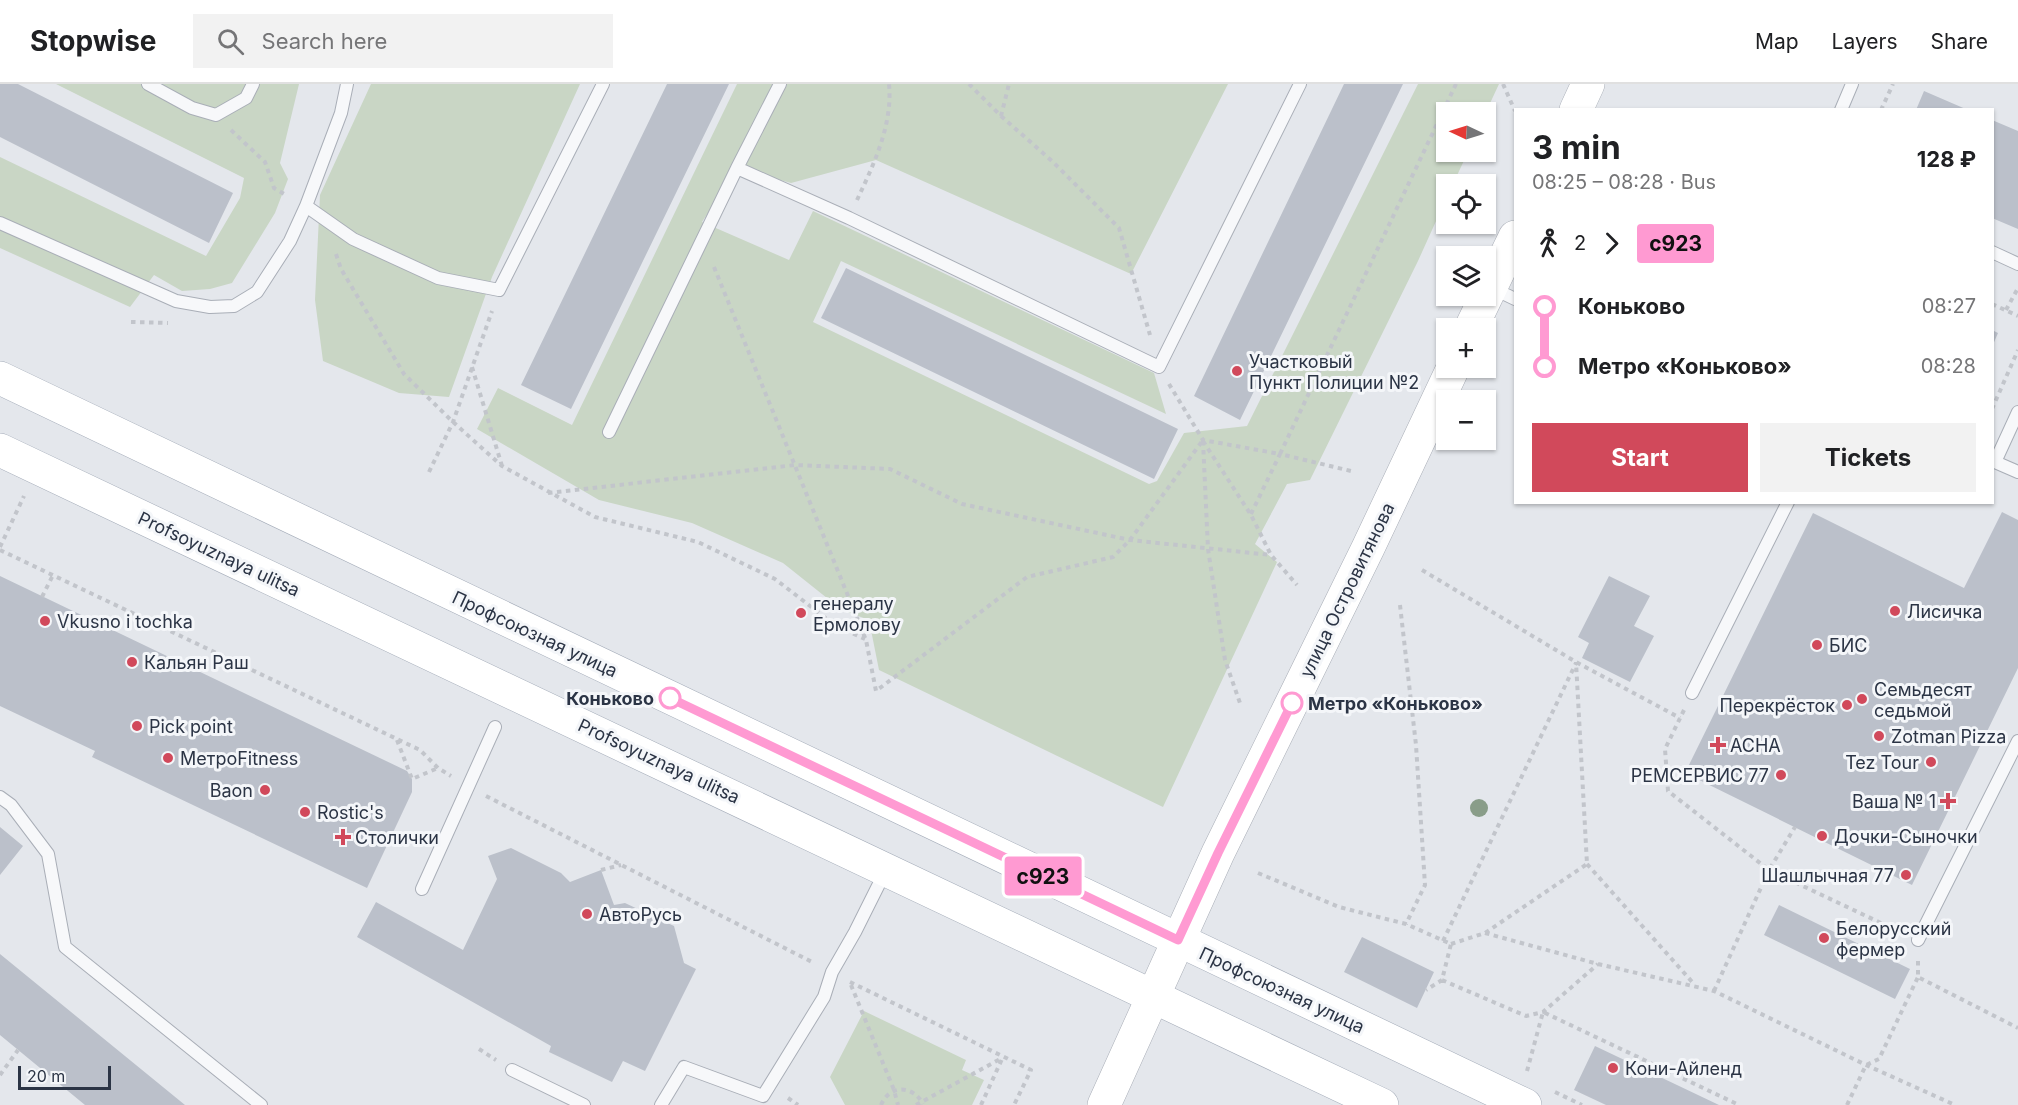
<!DOCTYPE html>
<meta charset="utf-8">
<style>
:root{--surface:#fff;--page:#f2f2f2;--text:#202124;--muted:#757577;--line:#e0e0e0;--accent:#d1495b}
body{margin:0;font-family:Inter,sans-serif;background:var(--page);color:var(--text);height:100vh;display:flex;flex-direction:column;font-size:22px;white-space:nowrap}
*{box-sizing:border-box;margin:0}
p{font-size:20px;color:var(--muted)}
.icon{flex:none;width:33px;height:33px;fill:none;stroke:currentColor;stroke-width:2;stroke-linecap:round;stroke-linejoin:round}
.map{position:relative;flex:1;overflow:hidden}
.drawer{position:absolute;left:1514px;top:24px;width:480px;height:396px;display:flex;flex-direction:column;background:var(--surface);border-radius:0px;box-shadow:0 2px 4px #0004}
.drawer>*{flex:none}
.badge{padding:0 12px;border-radius:4px;font-size:21px;line-height:39px}
.needle{width:39px;rotate:274deg}
.fabs{position:absolute;left:1436px;top:18px;display:grid;gap:12px}
.fabs a{display:grid;place-items:center;width:60px;height:60px;border-radius:0px;background:var(--surface);box-shadow:0 2px 4px #0004;font-size:30px}
.scale{position:absolute;left:18px;bottom:15px;width:93px;box-sizing:border-box;padding-left:6px;border:3px solid #2b3445;border-top:0;font-size:16px;line-height:21px;white-space:nowrap;color:#2b3445;-webkit-text-stroke:4px #f4f6f9;paint-order:stroke}
.map>.badge{position:absolute;translate:-50% -50%;box-shadow:0 0 0 3px #fff}
.legs{display:flex;align-items:center;gap:9px;height:66px;padding:0 18px;font-size:20px}
.legs p{margin-inline-start:auto}
.head{display:flex;align-items:center;justify-content:space-between;height:102px;padding:0 18px}
h1{font-size:33px;font-weight:700;line-height:45px}
.primary-button{display:flex;gap:12px;margin-top:auto;padding:12px 18px}
.primary-button a{flex:1;height:69px;border-radius:0px;background:var(--accent);color:#fff;font-size:24px;font-weight:700;line-height:69px;text-align:center}
.primary-button a+a{background:var(--page);color:var(--text)}
ul{padding:0 18px;list-style:none}
li{display:flex;align-items:center;gap:21px;height:60px;font-size:22px}
li i{display:grid;place-items:center;width:9px;height:100%;margin:0 8px;background:currentColor}
li i::after{content:'';width:15px;height:15px;margin:-8px;border:4px solid;border-radius:50%;background:var(--surface)}
li p{margin-inline-start:auto}
li:first-child i{background:linear-gradient(#0000 50%,currentColor 0)}
li:last-child i{background:linear-gradient(currentColor 50%,#0000 0)}
header{display:flex;align-items:center;gap:36px;box-sizing:border-box;height:84px;padding:0 30px;background:var(--surface);border-bottom:2px solid var(--line)}
header strong{font-size:28px}
nav{display:flex;gap:33px;margin-inline-start:auto;font-size:21px}
.search{width:420px;height:54px;background:var(--page);display:flex;align-items:center;gap:15px;box-sizing:border-box;padding:0 21px;border-radius:0px;color:var(--muted);font-size:22px}
.map>svg:first-child{display:block}
.green{fill:#c9d6c5}
.building{fill:#bbc0ca}
.lines{fill:none;stroke-linecap:round;stroke-linejoin:round}
.lane-casing{stroke:#a9aeb7;stroke-width:14}
.secondary-casing{stroke:#a9aeb7;stroke-width:34}
.primary-casing{stroke:#a3abb8;stroke-width:34}
.path{stroke:#c2c5cb;stroke-width:4;stroke-dasharray:4.5 4.5;stroke-linecap:butt}
.lane{stroke:#f7f8fa;stroke-width:12}
.secondary{stroke:#fff;stroke-width:33}
.primary{stroke:#fff;stroke-width:33}
.tree{fill:#899d89}
.line-1-casing{stroke:#fff;stroke-width:14}
.line-1{stroke:#ff9ad2;stroke-width:9}
.poi-dot{fill:#d1495b;stroke:#f4f6f9;stroke-width:2}
.stop-1-dot{fill:#fff;stroke:#ff9ad2;stroke-width:3}
.labels{text-anchor:middle;dominant-baseline:central;stroke-width:6;stroke-linejoin:round;paint-order:stroke}
.poi-label{font-size:18px;fill:#2b3445;stroke:#f4f6f9;text-anchor:start}
.street-label{font-size:18px;fill:#2b3445;stroke:#f4f6f9}
.stop-label{font-size:18px;font-weight:bold;fill:#2b3445;stroke:#f4f6f9;text-anchor:end}
</style>
<header>
<strong>Stopwise</strong>
<div class="search"><svg class="icon" aria-label="search" viewBox="0 0 24 24"><circle cx="10" cy="10" r="6"/><path d="M15 15l6 6"/></svg>Search here</div>
<nav><a>Map</a><a>Layers</a><a>Share</a></nav>
</header>
<div class="map">
<svg width="2018" height="1021" viewBox="0 0 2018 1021">
<rect width="100%" height="100%" fill="#e4e7ec"/>
<!-- green -->
<path class="green" d="M56,0H299L280,79L288,95L275,129L232,199L210,205L182,207L154,191L130,223L0,164V73L206,172L240,114L244,94Z
M371,0H580L492,193L449,313L399,309L323,277L315,216L320,111Z
M737,0H1228L1131,190L876,76L791,99L737,84L702,138L789,176L813,127L1154,289L1166,330L841,177L813,238L1149,400L1157,397L1184,349L1247,342L1418,0H1499L1485,30L1446,28V68H1468L1453,100H1446V115L1418,177L1310,396L1287,400L1255,460L1277,478L1163,723L879,586L869,536L842,526L783,479L692,439L599,416L477,345L498,304L572,341Z
M864,927L966,976L962,986L984,996L972,1021H845L830,993Z"/>
<!-- building -->
<path class="building" d="M0,0H18L233,109L209,159L0,53Z
M667,0H729L571,325L521,301Z
M1344,0H1403L1240,336L1194,312Z
M1924,7L1968,26H1916Z
M1992,36L2018,47V145L1992,134Z
M846,184L1178,345L1154,395L821,234Z
M1992,246L1998,249L1992,263Z
M2002,428L2018,436V584L1912,801L1685,689L1813,429L1964,504Z
M0,492L407,687L412,695V708L367,804L92,673L95,667L0,622Z
M1609,492L1650,512L1634,542L1654,552L1630,598L1582,574L1589,559L1578,553Z
M0,743L23,762L0,791Z
M511,764L561,789L570,798L601,786L614,821L625,819L674,842L684,879L696,885L645,987L623,977L612,998L549,968L551,962L357,853L376,818L463,866L497,795L488,772Z
M1779,821L1910,885L1895,915L1764,851Z
M1362,853L1434,888L1417,924L1344,888Z
M0,870L185,1021H85L0,951Z
M1595,962L1719,1021H1606L1574,1006Z"/>
<g class="lines">
<!-- lane casing -->
<g class="lane-casing">
<path id="lane" d="M148,0L192,24L216,31L246,14L253,0
M780,0L737,84L849,134L1159,283L1300,0
M1841,26L1852,0
M306,122L341,29L347,0
M0,139L176,217L210,223L234,222L257,208L290,157L306,122L353,155L438,194L499,206L603,0
M1992,168L2018,180
M1492,204L1515,215
M2018,328L1995,378L2018,388
M609,348L737,84
M1692,609L1788,418
M0,713L11,721L48,770L65,863L261,1021
M422,805L495,643
M1918,856L2018,657
M512,986L584,1021
M661,1021L684,983L763,1012L824,913L832,888L855,848L886,786"/>
</g>
<!-- secondary casing -->
<g class="secondary-casing">
<path id="secondary" d="M1576,26L1588,0
M1471,244L1515,153
M1104,1021L1218,769L1368,464L1453,284"/>
</g>
<!-- primary casing -->
<g class="primary-casing">
<path id="primary" d="M0,294L1525,1021
M0,366L1382,1021"/>
</g>
<!-- path -->
<path class="path" d="M969,0L1001,32L1009,0
M1503,0L1515,27
M1881,26L1893,0
M1001,32L1052,77L1119,144L1150,251
M231,46L265,78L274,104L286,111
M857,116C874,80 893,40 889,0
M336,170L341,185L404,290L453,338L502,382L595,433L698,458L775,495L836,542L865,555
M714,183L866,556L876,607L1027,493L1113,473L1130,456L1203,356
M1992,220L2018,232
M2006,226L2018,204
M131,238L168,239
M472,283L502,382
M1169,300L1203,356L1280,370L1456,0
M1992,325L2018,266
M1203,357L1208,465L1225,576L1240,619
M1203,357L1251,431L1271,471L1297,501
M429,388L453,338L492,227
M548,409L795,381L890,385L962,420L1130,456L1271,471
M1251,430L1280,370L1351,387
M0,463L24,412
M0,466L420,666L438,684L451,692
M1422,486L1576,578L1680,634
M42,513L53,491
M1400,521L1416,661L1425,801L1406,840
M1684,626L1665,665L1668,707L1769,786L1900,848
M397,656L412,695L438,684
M486,712L814,879
M1587,780L1694,900
M601,786L621,781
M1258,789L1339,823L1406,840L1451,860L1442,896L1426,906
M1485,849L1598,880L1714,907L1866,981L1955,1021
M1443,857L1576,579
M1451,860L1485,849L1587,780L1576,578
M1918,877V893L2018,944
M1442,896L1526,932L1543,928L1598,880
M850,898L1031,986L1014,1021
M851,901L894,1006L898,1021
M1714,907L1769,786L1795,743
M479,965L496,976
M1527,987L1543,928L1739,1021
M0,991L18,966
M1555,1008L1582,1021
M788,1014L798,1021
M881,1021C890,1000 913,1001 923,1020
M916,1021L1002,974
M981,1021L1002,975
M1847,1021L1866,981L1879,975L1918,893"/>
<!-- lane -->
<use href="#lane" class="lane"/>
<!-- secondary -->
<use href="#secondary" class="secondary"/>
<!-- primary -->
<use href="#primary" class="primary"/>
</g>
<!-- trees -->
<circle class="tree" cx="1479" cy="724" r="9"/>
<g class="lines">
<!-- line-1 casing -->
<g class="line-1-casing">
<path id="line-1" d="M670,614L1178,856L1218,769L1292,619"/>
</g>
<!-- line-1 -->
<use href="#line-1" class="line-1"/>
</g>
<!-- markers -->
<g class="poi-dot">
<circle cx="1237" cy="287" r="6"/>
<circle cx="1895" cy="527" r="6"/>
<circle cx="801" cy="529" r="6"/>
<circle cx="45" cy="537" r="6"/>
<circle cx="1817" cy="561" r="6"/>
<circle cx="132" cy="578" r="6"/>
<circle cx="1862" cy="615" r="6"/>
<circle cx="1847" cy="621" r="6"/>
<circle cx="137" cy="642" r="6"/>
<circle cx="1879" cy="652" r="6"/>
<path d="M1715 652h6v6h6v6h-6v6h-6v-6h-6v-6h6z"/>
<circle cx="168" cy="674" r="6"/>
<circle cx="1931" cy="678" r="6"/>
<circle cx="1781" cy="691" r="6"/>
<circle cx="265" cy="706" r="6"/>
<path d="M1945 708h6v6h6v6h-6v6h-6v-6h-6v-6h6z"/>
<circle cx="305" cy="728" r="6"/>
<circle cx="1822" cy="752" r="6"/>
<path d="M340 744h6v6h6v6h-6v6h-6v-6h-6v-6h6z"/>
<circle cx="1906" cy="791" r="6"/>
<circle cx="587" cy="830" r="6"/>
<circle cx="1824" cy="854" r="6"/>
<circle cx="1613" cy="984" r="6"/>
</g>
<g class="stop-1-dot">
<circle cx="670" cy="614" r="10"/>
<circle cx="1292" cy="619" r="10"/>
</g>
<g class="labels">
<!-- poi labels -->
<g class="poi-label">
<text x="1249" y="277">Участковый<tspan x="1249" dy="21">Пункт Полиции №2</tspan></text>
<text x="813" y="519">генералу<tspan x="813" dy="21">Ермолову</tspan></text>
<text x="1907" y="527">Лисичка</text>
<text x="57" y="537">Vkusno i tochka</text>
<text x="1829" y="561">БИС</text>
<text x="144" y="578">Кальян Раш</text>
<text x="1874" y="605">Семьдесят<tspan x="1874" dy="21">седьмой</tspan></text>
<text x="1835" y="621" text-anchor="end">Перекрёсток</text>
<text x="149" y="642">Pick point</text>
<text x="1891" y="652">Zotman Pizza</text>
<text x="1730" y="661">АСНА</text>
<text x="180" y="674">МетроFitness</text>
<text x="1919" y="678" text-anchor="end">Tez Tour</text>
<text x="1769" y="691" text-anchor="end">РЕМСЕРВИС 77</text>
<text x="253" y="706" text-anchor="end">Baon</text>
<text x="1936" y="717" text-anchor="end">Ваша № 1</text>
<text x="317" y="728">Rostic's</text>
<text x="1834" y="752">Дочки-Сыночки</text>
<text x="355" y="753">Столички</text>
<text x="1894" y="791" text-anchor="end">Шашлычная 77</text>
<text x="599" y="830">АвтоРусь</text>
<text x="1836" y="844">Белорусский<tspan x="1836" dy="21">фермер</tspan></text>
<text x="1625" y="984">Кони-Айленд</text>
</g>
<!-- street labels -->
<g class="street-label">
<text transform="translate(219 470) rotate(25)">Profsoyuznaya ulitsa</text>
<text transform="translate(1347 506) rotate(-64)">улица Островитянова</text>
<text transform="translate(535 550) rotate(25)">Профсоюзная улица</text>
<text transform="translate(659 677) rotate(25)">Profsoyuznaya ulitsa</text>
<text transform="translate(1282 906) rotate(25)">Профсоюзная улица</text>
</g>
<!-- stop labels -->
<g class="stop-label">
<text x="654" y="614">Коньково</text>
<text x="1308" y="619" text-anchor="start">Метро «Коньково»</text>
</g>
</g>
</svg>
<div class="fabs">
<a><svg class="needle" viewBox="-14 -14 28 28"><path d="M0-13l5 13h-10z" fill="#e53935"/><path d="M0 13l5-13h-10z" fill="#757577"/></svg></a>
<a><svg class="icon" aria-label="locate" viewBox="0 0 24 24"><circle cx="12" cy="12" r="6"/><path d="M12 2v4M12 18v4M2 12h4M18 12h4"/></svg></a>
<a><svg class="icon" aria-label="layers" viewBox="0 0 24 24"><path d="M12 4l9 5-9 5-9-5zM3 14l9 5 9-5"/></svg></a>
<a>+</a>
<a>−</a>
</div>
<div class="scale">20 m</div>
<b class="badge" style="left:1043px;top:792px;background:#ff9ad2;color:#111">с923</b>
<section class="drawer">
<div class="head"><div><h1>3 min</h1><p>08:25 – 08:28 · Bus</p></div><b>128 ₽</b></div>
<div class="legs"><svg class="icon" aria-label="walk" viewBox="0 0 24 24"><circle cx="13" cy="4" r="2"/><path d="M13 8l-2 6 4 7M11 14l-3 7M7 12l3-4h3l4 4"/></svg>2<svg class="icon" aria-label="forward" viewBox="0 0 24 24"><path d="M9 5l7 7-7 7"/></svg><b class="badge" style="background:#ff9ad2;color:#111">с923</b></div>
<ul>
<li><i style="color:#ff9ad2"></i><b>Коньково</b><p>08:27</p></li>
<li><i style="color:#ff9ad2"></i><b>Метро «Коньково»</b><p>08:28</p></li>
</ul>
<div class="primary-button"><a>Start</a><a>Tickets</a></div>
</section>
</div>
